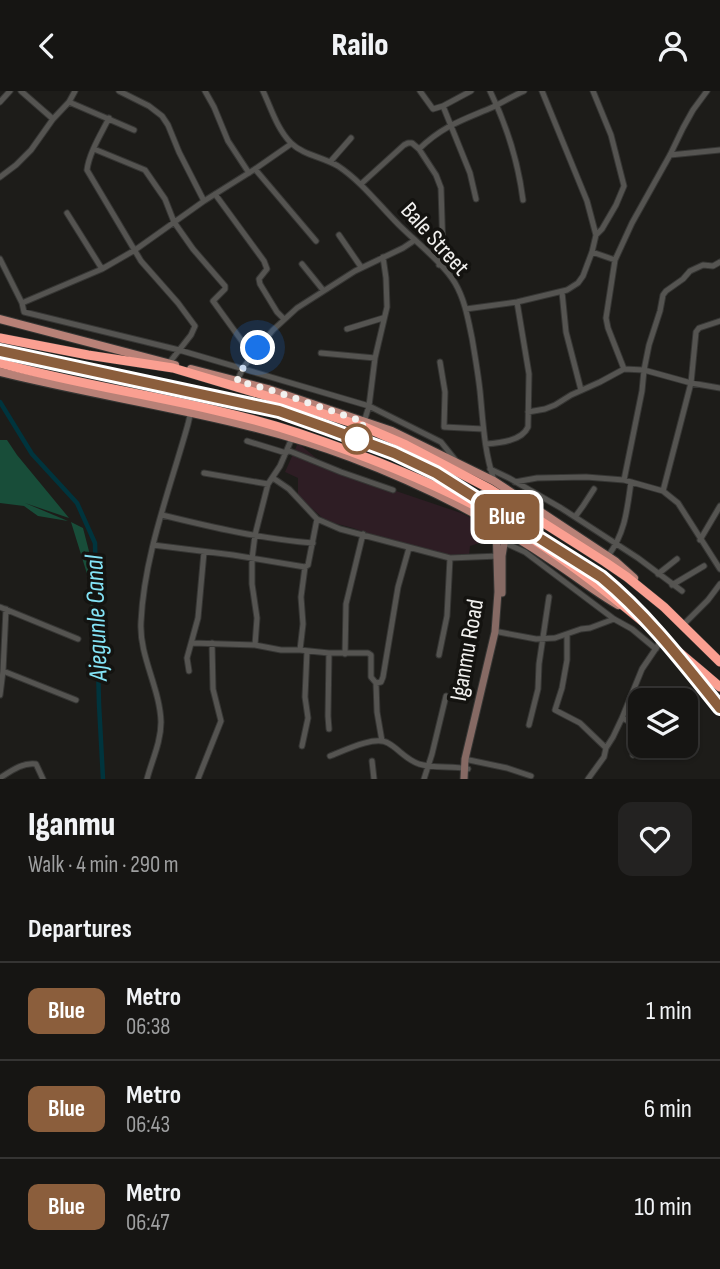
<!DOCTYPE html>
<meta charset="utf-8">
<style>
:root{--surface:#161513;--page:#232221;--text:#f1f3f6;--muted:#9e9fa0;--line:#353433}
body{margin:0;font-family:"Sofia Sans Condensed",sans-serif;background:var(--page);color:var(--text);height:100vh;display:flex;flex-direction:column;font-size:26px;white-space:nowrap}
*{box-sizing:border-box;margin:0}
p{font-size:23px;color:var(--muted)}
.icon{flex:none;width:38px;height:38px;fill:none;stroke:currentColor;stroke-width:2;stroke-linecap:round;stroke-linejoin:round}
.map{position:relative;height:688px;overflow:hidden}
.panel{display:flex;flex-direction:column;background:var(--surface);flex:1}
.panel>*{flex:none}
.badge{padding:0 14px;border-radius:10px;font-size:24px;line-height:46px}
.fabs{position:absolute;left:628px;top:597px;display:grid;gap:14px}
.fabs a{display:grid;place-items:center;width:70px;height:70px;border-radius:14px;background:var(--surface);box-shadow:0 2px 5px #0004,0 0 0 2px var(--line);font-size:35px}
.you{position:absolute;width:35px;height:35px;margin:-18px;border:5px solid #fff;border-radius:50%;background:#1a73e8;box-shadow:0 0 0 10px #1a73e833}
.map>.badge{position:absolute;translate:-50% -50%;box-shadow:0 0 0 4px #fff}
h2{padding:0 28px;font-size:26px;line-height:63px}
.round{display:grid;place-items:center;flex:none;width:74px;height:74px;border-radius:14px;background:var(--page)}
.head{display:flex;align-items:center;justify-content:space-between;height:119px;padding:0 28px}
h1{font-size:33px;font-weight:800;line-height:52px}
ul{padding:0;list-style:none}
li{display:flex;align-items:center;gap:21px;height:98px;padding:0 28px;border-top:2px solid var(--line)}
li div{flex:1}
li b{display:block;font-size:26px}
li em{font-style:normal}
li .badge{min-width:77px;font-weight:700;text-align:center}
header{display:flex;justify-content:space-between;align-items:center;height:91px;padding:0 28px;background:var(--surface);font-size:32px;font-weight:800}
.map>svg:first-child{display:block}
.commercial{fill:#2e1d24}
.green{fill:#184d39}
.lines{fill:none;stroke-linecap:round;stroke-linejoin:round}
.canal{stroke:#00343d;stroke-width:4.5}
.street-casing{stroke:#363634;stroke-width:7}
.secondary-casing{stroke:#363634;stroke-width:9}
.primary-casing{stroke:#363634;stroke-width:10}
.highway-casing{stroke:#363634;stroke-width:10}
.street{stroke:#555451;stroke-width:5}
.secondary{stroke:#866a64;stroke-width:7}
.primary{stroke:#b88177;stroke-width:8}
.highway{stroke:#fa9f91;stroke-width:9}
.rail-casing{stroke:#abaaa7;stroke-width:4.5}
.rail{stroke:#141310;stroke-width:2;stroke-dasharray:5;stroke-linecap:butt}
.line-casing{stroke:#fff;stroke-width:16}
.line{stroke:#8b5e3c;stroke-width:10}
.walk{stroke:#f2f1ef;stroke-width:7;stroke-dasharray:0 12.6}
.stop-dot{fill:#fff;stroke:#8b5e3c;stroke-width:3.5}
.labels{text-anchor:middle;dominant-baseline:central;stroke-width:7;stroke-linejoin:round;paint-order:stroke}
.street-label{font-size:24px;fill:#f2f1ef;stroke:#141310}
.water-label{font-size:26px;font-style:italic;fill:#84e4f7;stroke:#141310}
</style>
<header><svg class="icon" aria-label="back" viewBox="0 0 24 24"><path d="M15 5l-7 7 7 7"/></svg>Railo<svg class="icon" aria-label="person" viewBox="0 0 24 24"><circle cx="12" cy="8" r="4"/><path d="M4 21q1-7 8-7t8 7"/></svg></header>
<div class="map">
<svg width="720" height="688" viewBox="0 0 720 688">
<rect width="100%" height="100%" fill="#1d1c19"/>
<!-- commercial -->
<path class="commercial" d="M298,352L328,377L461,422L492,437L498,446L470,455L469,465L460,466L426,460L380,447L353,437L326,430L298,405V387L285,381Z"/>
<!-- green -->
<path class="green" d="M0,349H7L17,364L69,427L25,412L68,430L38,425L24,415L0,412Z
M71,431L83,437L91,468L99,482L104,503L89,535L92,499Z"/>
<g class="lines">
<!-- canal -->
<path class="canal" d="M0,311L32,363L77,412L95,452L99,613L103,688"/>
<!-- street casing -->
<g class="street-casing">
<path id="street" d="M21,0L53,28
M119,0L149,15L162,25L168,34L179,61L204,110
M205,0L214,16L228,50L249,82
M263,0C271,17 277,38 291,52C303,64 323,66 338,75C362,91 379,114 399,134C415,150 444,173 455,192C465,209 468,228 472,247C475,265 478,282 480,300C483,330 484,360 494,389
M420,0L433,18L443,15L471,0
M490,0C507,35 518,70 523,109
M593,0L611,44L624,95L616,114L602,138L596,144
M0,11L10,0
M69,11L134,39
M443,15L470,82L476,108
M109,27C101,43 89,62 87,79L141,170L178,212L195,235L191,244L169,272
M94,58L145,79L165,108L174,131L193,158L225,195V198L213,210L252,264
M419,58C444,34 463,29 493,16C503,11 513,5 524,0
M670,64L720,59
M330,71L351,47
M255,78L316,150
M0,86L16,74L31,59L53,28L69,11L75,0
M361,93L404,54L408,52H412L419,58L436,84L441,97L443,161L439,174
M215,103L264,170L267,178L259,188L260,193L277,221L284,228
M67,122L102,178
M339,144L361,176
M592,161L615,169
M0,168L22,212L24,221L179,259L369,315L441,351L457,371
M302,173L323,199
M562,201L566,241L581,299
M22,212L102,178L135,159L204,110L255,78L291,53
M466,218L517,211L567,199L578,192L583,185L592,161L596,144L587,110L542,0
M347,238L383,227
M321,262L375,267
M440,271L445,301L444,336L483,338
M624,278L608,237L606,227L615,169L632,132L670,64L683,37L693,19L707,0
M237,290L243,277L258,257L273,239L297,217L355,180L403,157L415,149
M528,321L545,318L555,314L571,304L600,291L624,278L644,279L691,292L720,297
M364,331L369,315L375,267L387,216L386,187L383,166
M247,350L286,362
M486,353C499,352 522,350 528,336L529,283L517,211
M287,359L341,381L393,399
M490,378L509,387L561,417L638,467L682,500
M204,382L268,393
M273,387L289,398L317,428L340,438L450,467L499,465
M624,389L642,300L644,279L649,254L660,220L663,204L666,200L683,188L690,180L703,174L713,175L720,171
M515,391L537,387L586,386L624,389L663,400L678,412L720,478
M663,400L691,292L696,241L699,237L720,230
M162,424C211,436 262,448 313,452
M575,426L583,415L594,398
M700,449L720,415
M503,451L525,461L614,528L632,538L656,558
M153,454L233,464L305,476
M608,465C625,442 627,420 631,391
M658,483L677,468
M672,494L704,475
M0,516L78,548
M683,534L708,509L720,493
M499,541L536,548L555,547L581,538L590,537L614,528
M567,544V569L562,597L555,619L580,632L606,657
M192,552L255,554L281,559H300L329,562H368L371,564V586L376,592L377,621L382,650
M255,554L257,527L252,493V468L255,444L268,393L280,375L292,347
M300,559L303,533L301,506L305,476L308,474L317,428
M345,563L346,513L363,443
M439,564L447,525L450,467
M3,580L76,609
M189,580L187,567L198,527L204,461
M376,592L381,591L383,586L398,496L409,457
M0,604L3,580L6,518
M622,627C626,629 635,633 638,637C643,645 638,658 633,664
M529,634L538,598L539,573L549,506
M329,638L328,625L329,562
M302,655L308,627L305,606L307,560
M330,665C343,660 375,644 388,652C399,658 405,668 419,673C435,678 452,674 468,678
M469,669L507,677L531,685
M372,670L374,688
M0,687C11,680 23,671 36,673L43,688
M147,688C152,669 161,651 161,631C160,597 139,565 141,531C144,464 170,398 188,333L191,320
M198,688L221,630L213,598L212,552
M424,688L432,663L446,605
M588,688L604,666L606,657L613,646L622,627L642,578L663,547"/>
</g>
<!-- secondary casing -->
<g class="secondary-casing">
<path id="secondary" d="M502,502V465L506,441
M464,688L465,668L495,541L498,501L496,435"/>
</g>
<!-- primary casing -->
<g class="primary-casing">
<path id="primary" d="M0,228L175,274
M191,278L268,298L392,340L494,390L615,470L634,487
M0,281C117,310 237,324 350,366C422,393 493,429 557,473C578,487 597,502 618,514"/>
</g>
<!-- highway casing -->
<g class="highway-casing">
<path id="highway" d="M0,247L88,264L173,277L267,305L362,335L406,354L490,398L605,471L627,486L664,516L720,571
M0,272C98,299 201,310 298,342C370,366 441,394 507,432C584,478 652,538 720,596"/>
</g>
<!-- street -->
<use href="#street" class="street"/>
<!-- secondary -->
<use href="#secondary" class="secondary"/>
<!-- primary -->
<use href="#primary" class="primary"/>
<!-- highway -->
<use href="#highway" class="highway"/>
<!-- rail casing -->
<g class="rail-casing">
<path id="rail" d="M0,260L279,320L327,336L393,362L436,382L601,486C647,523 683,571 720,617"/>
</g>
<!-- rail -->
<use href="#rail" class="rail"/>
</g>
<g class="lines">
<!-- line casing -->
<g class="line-casing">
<path id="line" d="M0,260L279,320L327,337L394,362L436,382L601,486C647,524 683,571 720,617"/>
</g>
<!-- line -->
<use href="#line" class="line"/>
<!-- walk -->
<path class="walk" d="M258,257L243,277L237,290L268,298L364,331L357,348"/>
</g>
<!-- markers -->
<circle class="stop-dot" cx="357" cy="348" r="14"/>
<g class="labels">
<!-- street labels -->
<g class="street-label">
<text transform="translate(435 148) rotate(48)">Bale Street</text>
<text transform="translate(467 559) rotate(-80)">Iganmu Road</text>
</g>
<!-- water labels -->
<g class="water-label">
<text transform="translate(97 527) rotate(-92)">Ajegunle Canal</text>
</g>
</g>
</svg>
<div class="fabs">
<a><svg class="icon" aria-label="layers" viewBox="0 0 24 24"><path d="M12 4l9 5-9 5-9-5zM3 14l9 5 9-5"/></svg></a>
</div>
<div class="you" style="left:258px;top:257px"></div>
<b class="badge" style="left:507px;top:426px;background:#8b5e3c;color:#fff">Blue</b>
</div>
<section class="panel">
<div class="head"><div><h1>Iganmu</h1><p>Walk · 4 min · 290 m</p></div><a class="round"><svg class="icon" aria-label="heart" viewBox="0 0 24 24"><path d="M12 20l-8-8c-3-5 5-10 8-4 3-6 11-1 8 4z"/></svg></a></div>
<h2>Departures</h2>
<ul>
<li><span class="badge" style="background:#8b5e3c;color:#fff">Blue</span><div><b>Metro</b><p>06:38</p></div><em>1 min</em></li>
<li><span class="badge" style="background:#8b5e3c;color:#fff">Blue</span><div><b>Metro</b><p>06:43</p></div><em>6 min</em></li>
<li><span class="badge" style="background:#8b5e3c;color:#fff">Blue</span><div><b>Metro</b><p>06:47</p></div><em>10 min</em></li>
</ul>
</section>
